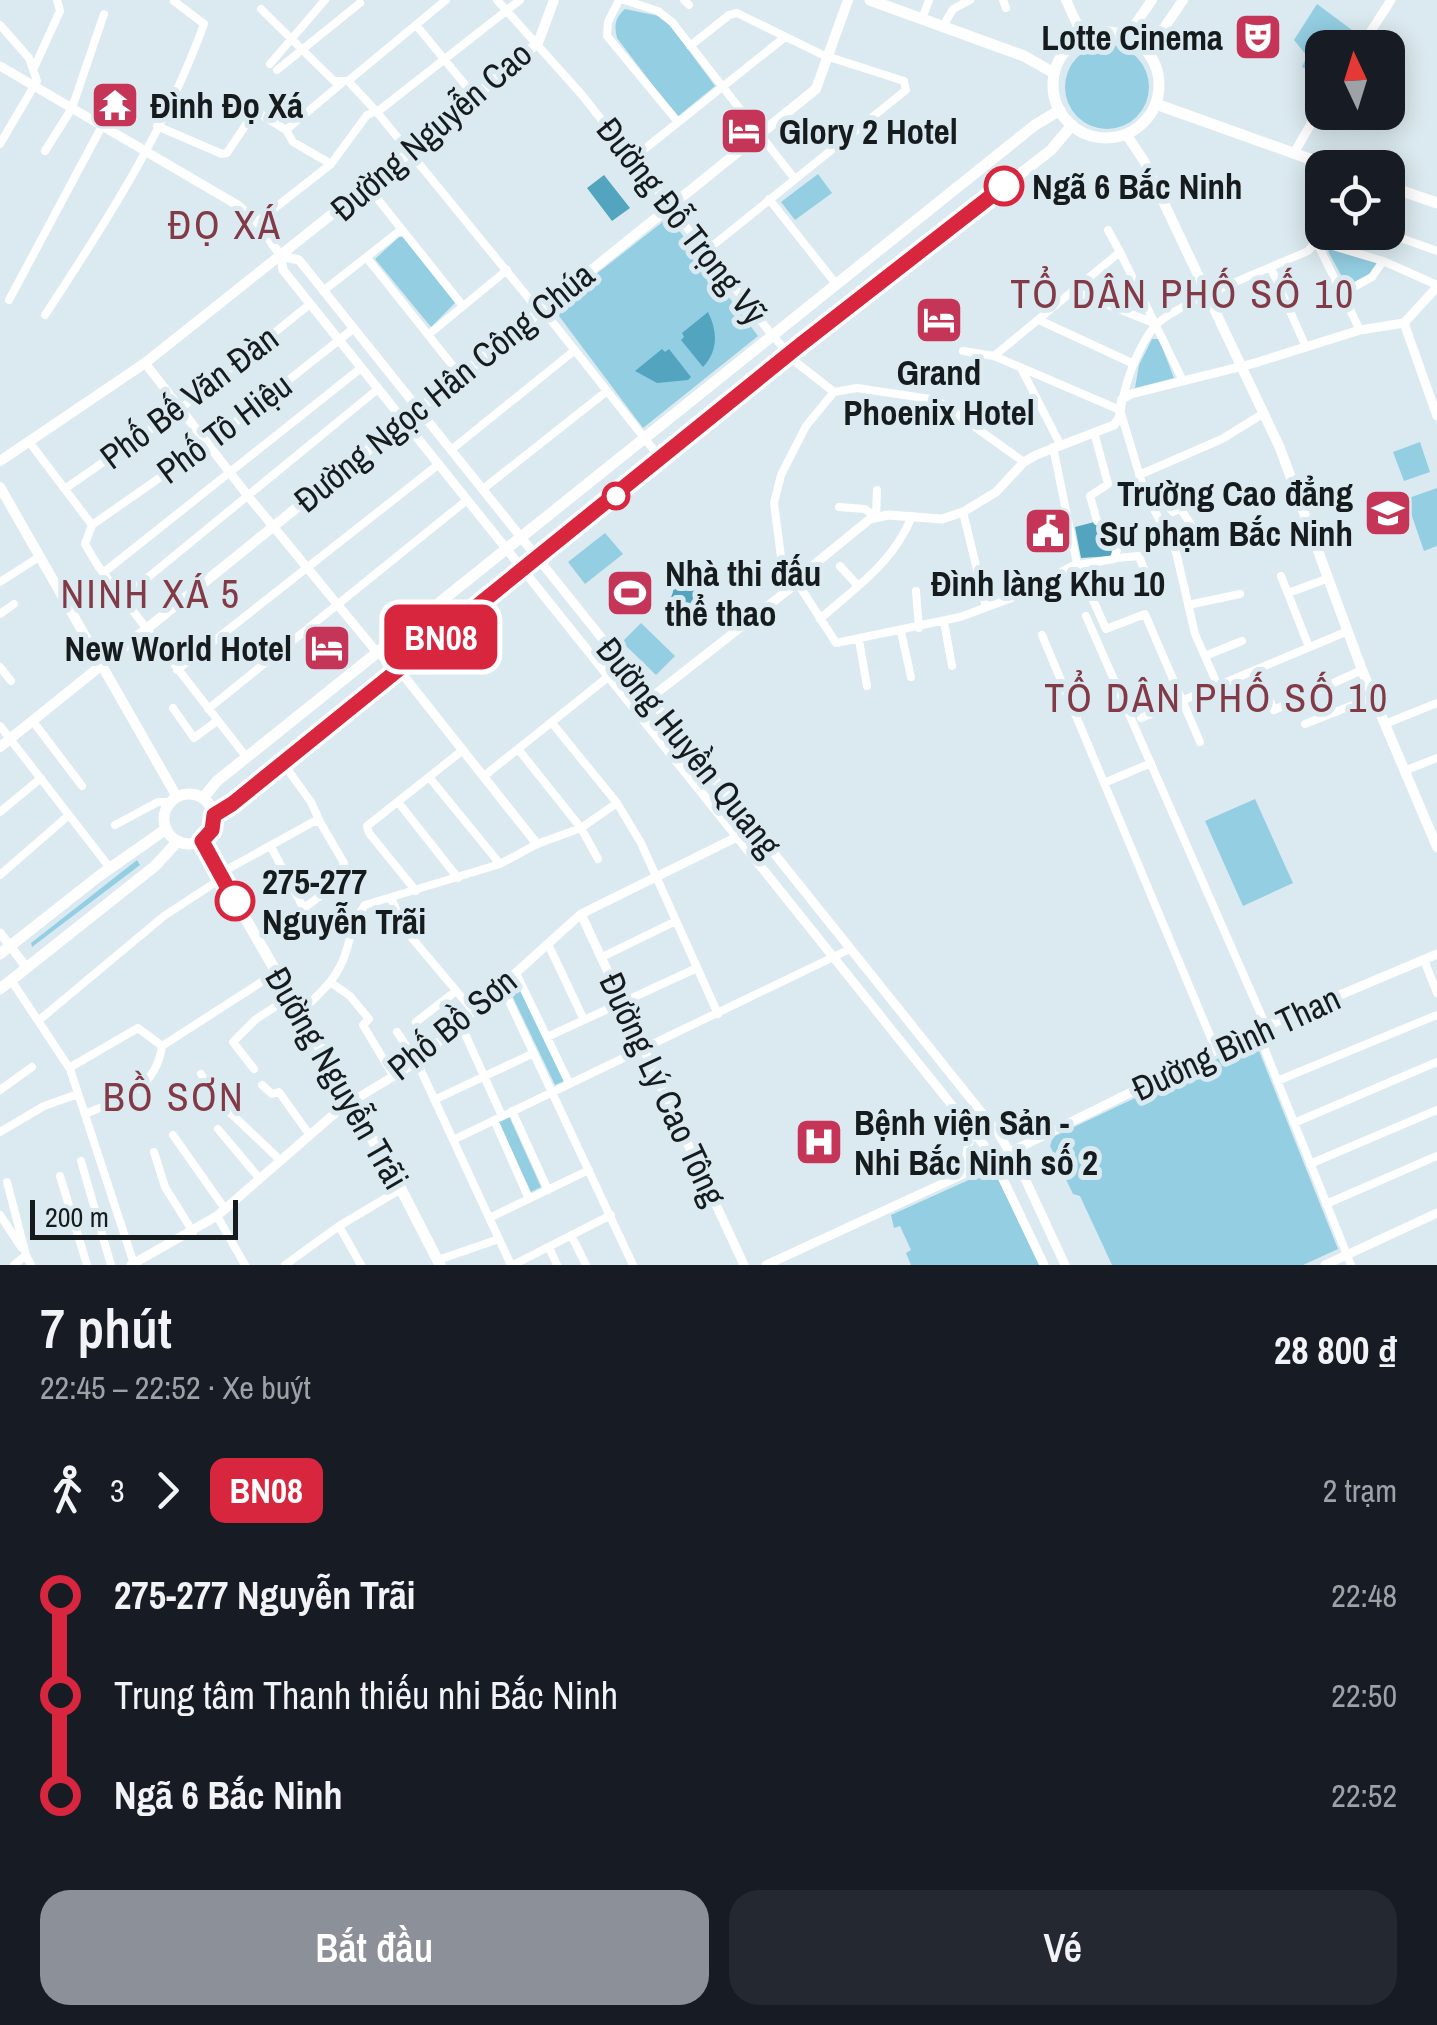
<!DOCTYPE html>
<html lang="vi">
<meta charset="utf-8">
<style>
:root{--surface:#171b24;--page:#242831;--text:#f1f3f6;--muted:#9ea1a6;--accent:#8c9099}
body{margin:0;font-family:"Archivo Narrow",sans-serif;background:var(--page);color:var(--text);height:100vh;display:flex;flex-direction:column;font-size:38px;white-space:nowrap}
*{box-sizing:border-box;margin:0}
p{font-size:32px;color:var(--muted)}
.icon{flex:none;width:55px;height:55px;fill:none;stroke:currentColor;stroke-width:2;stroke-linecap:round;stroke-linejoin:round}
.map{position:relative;height:1265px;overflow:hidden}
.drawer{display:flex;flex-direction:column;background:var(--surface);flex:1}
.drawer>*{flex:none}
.badge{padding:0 20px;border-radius:15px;font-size:35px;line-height:65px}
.needle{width:65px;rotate:356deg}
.fabs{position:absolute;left:1305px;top:30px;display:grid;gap:20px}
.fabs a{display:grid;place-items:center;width:100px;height:100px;border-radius:20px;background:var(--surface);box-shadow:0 5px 25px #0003;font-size:50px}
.scale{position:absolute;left:30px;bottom:25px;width:208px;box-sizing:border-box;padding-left:10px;border:5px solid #161b1d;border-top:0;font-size:28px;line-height:35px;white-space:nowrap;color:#161b1d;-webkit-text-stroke:8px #dbeaf0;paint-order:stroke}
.map>.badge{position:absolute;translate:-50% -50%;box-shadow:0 0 0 5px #fff}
.legs{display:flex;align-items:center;gap:15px;height:110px;padding:0 40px;font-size:32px}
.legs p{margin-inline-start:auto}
.summary{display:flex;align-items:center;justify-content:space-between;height:170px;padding:0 40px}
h1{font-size:55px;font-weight:600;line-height:75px}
.cta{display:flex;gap:20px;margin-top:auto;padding:20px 40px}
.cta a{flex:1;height:115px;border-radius:30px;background:var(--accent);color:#fff;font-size:40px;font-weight:600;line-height:115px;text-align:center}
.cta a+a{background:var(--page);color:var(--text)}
ul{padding:0 40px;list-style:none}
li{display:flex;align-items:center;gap:35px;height:100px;font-size:38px}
li i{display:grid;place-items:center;width:15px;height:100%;margin:0 12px;background:currentColor}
li i::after{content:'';width:25px;height:25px;margin:-12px;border:8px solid;border-radius:50%;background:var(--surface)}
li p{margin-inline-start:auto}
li:first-child i{background:linear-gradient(#0000 50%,currentColor 0)}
li:last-child i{background:linear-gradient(currentColor 50%,#0000 0)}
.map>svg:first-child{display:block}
.green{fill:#94cee2}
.water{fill:#52a4bf}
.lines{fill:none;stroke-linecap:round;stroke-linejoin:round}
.minor{stroke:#fff;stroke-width:8}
.tertiary{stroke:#fff;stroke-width:9}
.secondary{stroke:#fff;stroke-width:10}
.primary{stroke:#fff;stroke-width:11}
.trunk{stroke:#fff;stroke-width:11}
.line-1-casing{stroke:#fff;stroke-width:22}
.line-1{stroke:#d7263d;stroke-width:15}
.stop-1-dot{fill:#fff;stroke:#d7263d;stroke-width:5}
.labels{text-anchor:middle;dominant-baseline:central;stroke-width:10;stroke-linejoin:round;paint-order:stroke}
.poi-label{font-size:35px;font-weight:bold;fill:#161b1d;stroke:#dbeaf0;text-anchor:start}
.street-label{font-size:35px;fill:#161b1d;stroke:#dbeaf0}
.stop-label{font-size:35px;font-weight:bold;fill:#161b1d;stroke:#dbeaf0;text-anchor:start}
.quarter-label{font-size:40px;letter-spacing:2.5px;fill:#823a46;stroke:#dbeaf0}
</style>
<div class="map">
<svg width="1437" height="1265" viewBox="0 0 1437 1265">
<rect width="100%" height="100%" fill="#dbeaf0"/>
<!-- green -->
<path class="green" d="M1317,4L1360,36L1352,47L1322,48V78L1302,67L1307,56L1294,40Z
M625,9L659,16L668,22L715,86L677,117L617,38C614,25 615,18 625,9Z
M1065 87a42 42 0 1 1 84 0a42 42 0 1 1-84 0Z
M818,174L832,193L795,220L781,202Z
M669,217L758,336L643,428L553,308Z
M399,237H403L455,303L431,327L375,259Z
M1330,249L1376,262L1378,263L1371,273L1347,286L1328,251Z
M1152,339H1159L1174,378L1135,388L1139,365Z
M1420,442L1430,472L1404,481L1393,452Z
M1437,488V546L1424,551L1406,499Z
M605,533L623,554L585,584L568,562Z
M641,623L675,656L656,675L622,642Z
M1255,799L1293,883L1243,906L1205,821Z
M137,860L140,865L32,947L31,943Z
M515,978L564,1081L555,1085L507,985Z
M1255,1041L1338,1249L1303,1265H1112L1080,1196L1073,1194L1050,1146L1053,1137Z
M509,1116L541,1187L531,1192L498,1121Z
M993,1169L1040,1265H911L906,1253L911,1250L900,1226L894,1228L891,1215Z"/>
<!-- water -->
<path class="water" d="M604,175L630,208L612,221L587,188Z
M708,312C718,332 718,351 703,367L681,340L684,337L682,333Z
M662,349L665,352L669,349L691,377L688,380L657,383L635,371Z
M1110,518L1115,531L1111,556L1081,558L1075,527Z
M683,573L704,577L695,628L674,624L679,595L674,606L669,603L673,592L672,580L680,575L681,585Z"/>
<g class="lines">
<!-- minor -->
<path class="minor" d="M497,0L582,95L772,335L797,363L834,392
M619,0L608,22L607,36L678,122
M624,0L658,11L672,22L794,178
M684,0L689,5
M1003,0L1006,8
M261,9L334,81H348L376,111L531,301L550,319L661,459
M922,19L929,0
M0,25L29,58L37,81L0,144
M416,25L476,98
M943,26L953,9L970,0
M690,46L729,15L737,13L823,55L904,81L906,90L706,251
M270,64L325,0
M33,70L60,11L57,0
M277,70L360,3
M348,81L446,0
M157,126L222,154L227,153L253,114L257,112L286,130L342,83
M286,130L293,142L331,164
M45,151L72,108L104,14
M632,159L785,37
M368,187L463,306
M769,199L836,284
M257,222L331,164L367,115L381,109L520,0
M1108,230L1120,252
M1384,232L1437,251
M1316,241L1383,261L1437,285
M1316,241L1360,330
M367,258L460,375
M1271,268L1305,345
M323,291L401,230
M1074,291L1156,324
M1343,293L1372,277L1383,261
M9,300L102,126
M45,315C105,224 167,127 204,24L174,1
M1039,320L1134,364
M428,335L507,270
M963,351L994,356
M1022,370L1060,444
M1183,381L1120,252L994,356L1120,410L1144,490L1176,552L1195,634L1218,686
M834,392L806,426L781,475L774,503L781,557L836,643L960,617L1017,596L1072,566L1114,559L1120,541
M834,392L857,388L937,400L1024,462
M1123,398C1128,375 1139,346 1154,327C1173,304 1276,266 1308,251L1316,242L1322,226
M1094,432L1108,484L1090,496L1097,521
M30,443L92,525L85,544L98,566L247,758
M1053,447L1077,564L1106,629L1145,614L1200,742
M451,450L575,350
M1139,475L1222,439L1264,413
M66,488L180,409L310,304
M1143,488L1158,493L1173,512L1180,508L1204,544
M483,489L607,391
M839,507L865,509L876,517
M963,512L986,607
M876,517L877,490
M92,525L208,444L353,329
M1116,558L1139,556L1145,572
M840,566L858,586
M103,573L361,368
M1281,576L1309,647
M0,582L39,557
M916,591L919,628
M1288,593L1329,578
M124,597L378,389
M1188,605L1240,594
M0,614L14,604
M1086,616L1266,1026
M820,619C856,587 894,562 912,516
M944,622L952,666
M901,632L911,677
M1042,635L1216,1050
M859,640L867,686
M1205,656L1242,641
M0,667L11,681
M177,670L439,464
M1256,670L1274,710L1362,670
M173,708L194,738L217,721
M208,709L467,500
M1141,718L1348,631
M32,720L82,786
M552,723L617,803L641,843L718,1014
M1305,724L1373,697
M1385,724L1437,703
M0,726L110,868
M518,749L581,828L598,859
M283,763L311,802L320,822
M1404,771L1437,758
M484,776L608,677
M429,777L500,864
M1104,783L1151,763
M398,802L458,878
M0,812L41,778
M115,825L158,802H171
M271,847L296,894
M219,874L313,822H320L344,863L342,869L296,894L318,935
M0,875L69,815
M416,891L369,833L367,826L463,750
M391,898L406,931L474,1012
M304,908L327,891L334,873
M548,944L584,1020
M602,957L676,921
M1424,960L1437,993
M516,973L569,1083
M11,980L70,1069L134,1264
M330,982L350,996L369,1019L363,1025L394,1077
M502,986L633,1265
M300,1012C316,997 335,981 343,960C351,940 351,923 365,905L500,864L537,844L581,828L617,803
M38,1021L164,916L222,878
M416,1022L456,991
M461,1025L502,1116
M1257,1030L1351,1265
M397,1032L417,1062L511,1265
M547,1037L697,968
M69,1068L138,1028L162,1046L277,972
M254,1069L233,1042L255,1020L291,996
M201,1074L217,1100L281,1161
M1277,1081L1437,1015
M262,1085L272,1094L279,1092L309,1134
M0,1090L32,1067
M434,1100L534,1053
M512,1111L548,1190
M85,1114C121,1099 156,1090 162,1046
M494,1120L529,1199
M1294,1123L1437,1062
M218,1129L260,1179
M0,1132L44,1106L78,1094
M173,1135L225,1209
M453,1140L850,949
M154,1152L165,1187L193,1232
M81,1161L111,1265
M1310,1164L1437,1110
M60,1176L87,1265
M7,1182L26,1255
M1326,1204L1437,1156
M0,1215L21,1247
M217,1216L245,1265
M489,1218L589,1170
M339,1226L361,1265
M571,1235L586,1265
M549,1247L557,1265
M438,1260L499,1239
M14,1265L26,1255L31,1265
M285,1265L339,1226L401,1189
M513,1265L611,1215"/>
<!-- tertiary -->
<path class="tertiary" d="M1360,48L1391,0
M0,66L239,206L257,222L281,256L283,270L983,1144L994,1160L1044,1265
M1294,153L1322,105
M281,256L299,260L998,1133L1021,1170L1065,1265
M1437,287L1404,323L1437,416
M145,363L248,496L375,650L400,671L537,844
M635,710L792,587L800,576L870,519L888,515L942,519L963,512L996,492L1024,462L1036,455L1114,425L1119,418L1122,399L1131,394L1255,363L1360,330L1404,323
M581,914L744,1265
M0,933L27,968
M964,1173L971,1130
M131,1265L217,1216L341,1108L417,1062L581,914L737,837
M766,1265L994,1160L1257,1030L1437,954
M1325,1265L1437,1213"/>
<!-- secondary -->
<path class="secondary" d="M1066,0L1083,37
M1127,36L1152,0
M1144,48L1164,28L1183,0
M1126,134L1144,161L1280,448L1362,670L1437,847
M0,461L145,363L410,152L538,43L554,0
M0,487L177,797
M0,747L816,89L848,0"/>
<!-- primary -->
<path class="primary" d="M870,0L1024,56L1054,73
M1053 85a53 53 0 1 1 106 0a53 53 0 1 1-106 0Z
M1156,104L1335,168
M1388,186L1437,203
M203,798L217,781L1035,125L1060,110
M214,815L232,804L800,345L1051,150L1072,125
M0,954L99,876L166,829
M0,989L155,866L178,841"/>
<!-- trunk -->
<path class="trunk" d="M164 819a25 25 0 1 1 50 0a25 25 0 1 1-50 0Z
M201,841L401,1189L440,1265"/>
</g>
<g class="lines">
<!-- line-1 casing -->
<g class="line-1-casing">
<path id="line-1" d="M235,901L202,841L212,830L214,815L232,804L800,345L1004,186"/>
</g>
<!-- line-1 -->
<use href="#line-1" class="line-1"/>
</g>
<!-- icons -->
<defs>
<g id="theatre-square" transform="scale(2.5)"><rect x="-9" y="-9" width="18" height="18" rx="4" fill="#c53557" stroke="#dbeaf0"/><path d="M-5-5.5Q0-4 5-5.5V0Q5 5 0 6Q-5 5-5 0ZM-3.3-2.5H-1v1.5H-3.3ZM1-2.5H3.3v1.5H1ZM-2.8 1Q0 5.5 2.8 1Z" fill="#fff"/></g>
<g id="temple-square" transform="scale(2.5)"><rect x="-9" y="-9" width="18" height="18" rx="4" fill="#c53557" stroke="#dbeaf0"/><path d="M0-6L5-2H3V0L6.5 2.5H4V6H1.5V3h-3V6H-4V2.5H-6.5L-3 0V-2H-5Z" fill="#fff"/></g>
<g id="hotel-square" transform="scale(2.5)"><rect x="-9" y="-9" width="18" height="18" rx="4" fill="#c53557" stroke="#dbeaf0"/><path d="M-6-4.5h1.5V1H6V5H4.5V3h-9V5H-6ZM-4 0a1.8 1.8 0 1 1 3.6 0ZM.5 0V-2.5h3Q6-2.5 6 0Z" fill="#fff"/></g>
<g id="university-square" transform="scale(2.5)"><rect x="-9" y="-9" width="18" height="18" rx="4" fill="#c53557" stroke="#dbeaf0"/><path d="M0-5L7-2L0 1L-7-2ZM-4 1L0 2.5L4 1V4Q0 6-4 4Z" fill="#fff"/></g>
<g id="civic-square" transform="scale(2.5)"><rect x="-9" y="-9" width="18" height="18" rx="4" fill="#c53557" stroke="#dbeaf0"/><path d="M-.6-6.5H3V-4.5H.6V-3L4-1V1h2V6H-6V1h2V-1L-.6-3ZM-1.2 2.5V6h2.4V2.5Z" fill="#fff"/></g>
<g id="stadium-square" transform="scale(2.5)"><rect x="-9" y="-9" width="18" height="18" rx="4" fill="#c53557" stroke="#dbeaf0"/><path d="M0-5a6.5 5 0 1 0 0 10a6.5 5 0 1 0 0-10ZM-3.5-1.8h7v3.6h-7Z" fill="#fff"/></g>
<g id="hospital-square" transform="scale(2.5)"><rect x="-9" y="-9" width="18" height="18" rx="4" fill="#c53557" stroke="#dbeaf0"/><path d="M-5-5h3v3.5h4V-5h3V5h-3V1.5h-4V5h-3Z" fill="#fff"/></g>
</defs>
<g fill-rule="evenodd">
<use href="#theatre-square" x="1258" y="37"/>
<use href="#temple-square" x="115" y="105"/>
<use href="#hotel-square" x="744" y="131"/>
<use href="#hotel-square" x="939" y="320"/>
<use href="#university-square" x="1388" y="513"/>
<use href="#civic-square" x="1048" y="531"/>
<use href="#stadium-square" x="630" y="593"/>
<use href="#hotel-square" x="327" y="648"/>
<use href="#hospital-square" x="819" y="1142"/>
</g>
<!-- markers -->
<g class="stop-1-dot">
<circle cx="1004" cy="186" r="18"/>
<circle cx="616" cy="496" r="12"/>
<circle cx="235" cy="901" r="18"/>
</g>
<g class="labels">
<!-- poi labels -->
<g class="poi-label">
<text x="1223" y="37" text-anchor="end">Lotte Cinema</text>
<text x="150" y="105">Đình Đọ Xá</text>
<text x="779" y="131">Glory 2 Hotel</text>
<text x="939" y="372" text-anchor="middle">Grand<tspan x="939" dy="40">Phoenix Hotel</tspan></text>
<text x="1353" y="493" text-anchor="end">Trường Cao đẳng<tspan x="1353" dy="40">Sư phạm Bắc Ninh</tspan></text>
<text x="665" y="573">Nhà thi đấu<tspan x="665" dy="40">thể thao</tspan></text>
<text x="1048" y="583" text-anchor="middle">Đình làng Khu 10</text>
<text x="292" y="648" text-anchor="end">New World Hotel</text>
<text x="854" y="1122">Bệnh viện Sản -<tspan x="854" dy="40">Nhi Bắc Ninh số 2</tspan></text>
</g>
<!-- street labels -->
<g class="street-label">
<text transform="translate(431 131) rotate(-41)">Đường Nguyễn Cao</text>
<text transform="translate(682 221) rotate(52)">Đường Đỗ Trọng Vỹ</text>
<text transform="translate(444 387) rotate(-39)">Đường Ngọc Hân Công Chúa</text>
<text transform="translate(189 397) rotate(-37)">Phố Bế Văn Đàn</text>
<text transform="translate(224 428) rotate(-37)">Phố Tô Hiệu</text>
<text transform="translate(689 747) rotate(51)">Đường Huyền Quang</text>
<text transform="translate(452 1024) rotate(-39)">Phố Bồ Sơn</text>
<text transform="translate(1236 1043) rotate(-25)">Đường Bình Than</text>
<text transform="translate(337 1078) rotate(60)">Đường Nguyễn Trãi</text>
<text transform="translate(663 1089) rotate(65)">Đường Lý Cao Tông</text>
</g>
<!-- stop labels -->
<g class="stop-label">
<text x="1032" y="186">Ngã 6 Bắc Ninh</text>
<text x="262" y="881">275-277<tspan x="262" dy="40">Nguyễn Trãi</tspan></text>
</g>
<!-- quarter labels -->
<g class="quarter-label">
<text x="225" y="224">ĐỌ XÁ</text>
<text x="1183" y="293">TỔ DÂN PHỐ SỐ 10</text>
<text x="151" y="593">NINH XÁ 5</text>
<text x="1217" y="697">TỔ DÂN PHỐ SỐ 10</text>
<text x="174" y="1096">BỒ SƠN</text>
</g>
</g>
</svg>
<div class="fabs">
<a><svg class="needle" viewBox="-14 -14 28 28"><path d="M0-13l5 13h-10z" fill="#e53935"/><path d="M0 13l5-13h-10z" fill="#9ea1a6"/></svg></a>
<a><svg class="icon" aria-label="locate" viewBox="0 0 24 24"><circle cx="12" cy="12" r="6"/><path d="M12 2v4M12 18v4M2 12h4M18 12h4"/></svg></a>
</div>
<div class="scale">200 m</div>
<b class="badge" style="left:441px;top:637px;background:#d7263d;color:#fff">BN08</b>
</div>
<section class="drawer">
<div class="summary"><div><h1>7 phút</h1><p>22:45 – 22:52 · Xe buýt</p></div><b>28 800 ₫</b></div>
<div class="legs"><svg class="icon" aria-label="walk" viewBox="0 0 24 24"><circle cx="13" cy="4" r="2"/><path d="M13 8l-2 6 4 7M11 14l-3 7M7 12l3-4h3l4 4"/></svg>3<svg class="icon" aria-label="forward" viewBox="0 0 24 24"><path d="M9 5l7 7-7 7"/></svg><b class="badge" style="background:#d7263d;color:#fff">BN08</b><p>2 trạm</p></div>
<ul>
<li><i style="color:#d7263d"></i><b>275-277 Nguyễn Trãi</b><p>22:48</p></li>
<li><i style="color:#d7263d"></i><span>Trung tâm Thanh thiếu nhi Bắc Ninh</span><p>22:50</p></li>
<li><i style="color:#d7263d"></i><b>Ngã 6 Bắc Ninh</b><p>22:52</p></li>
</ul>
<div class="cta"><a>Bắt đầu</a><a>Vé</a></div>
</section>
